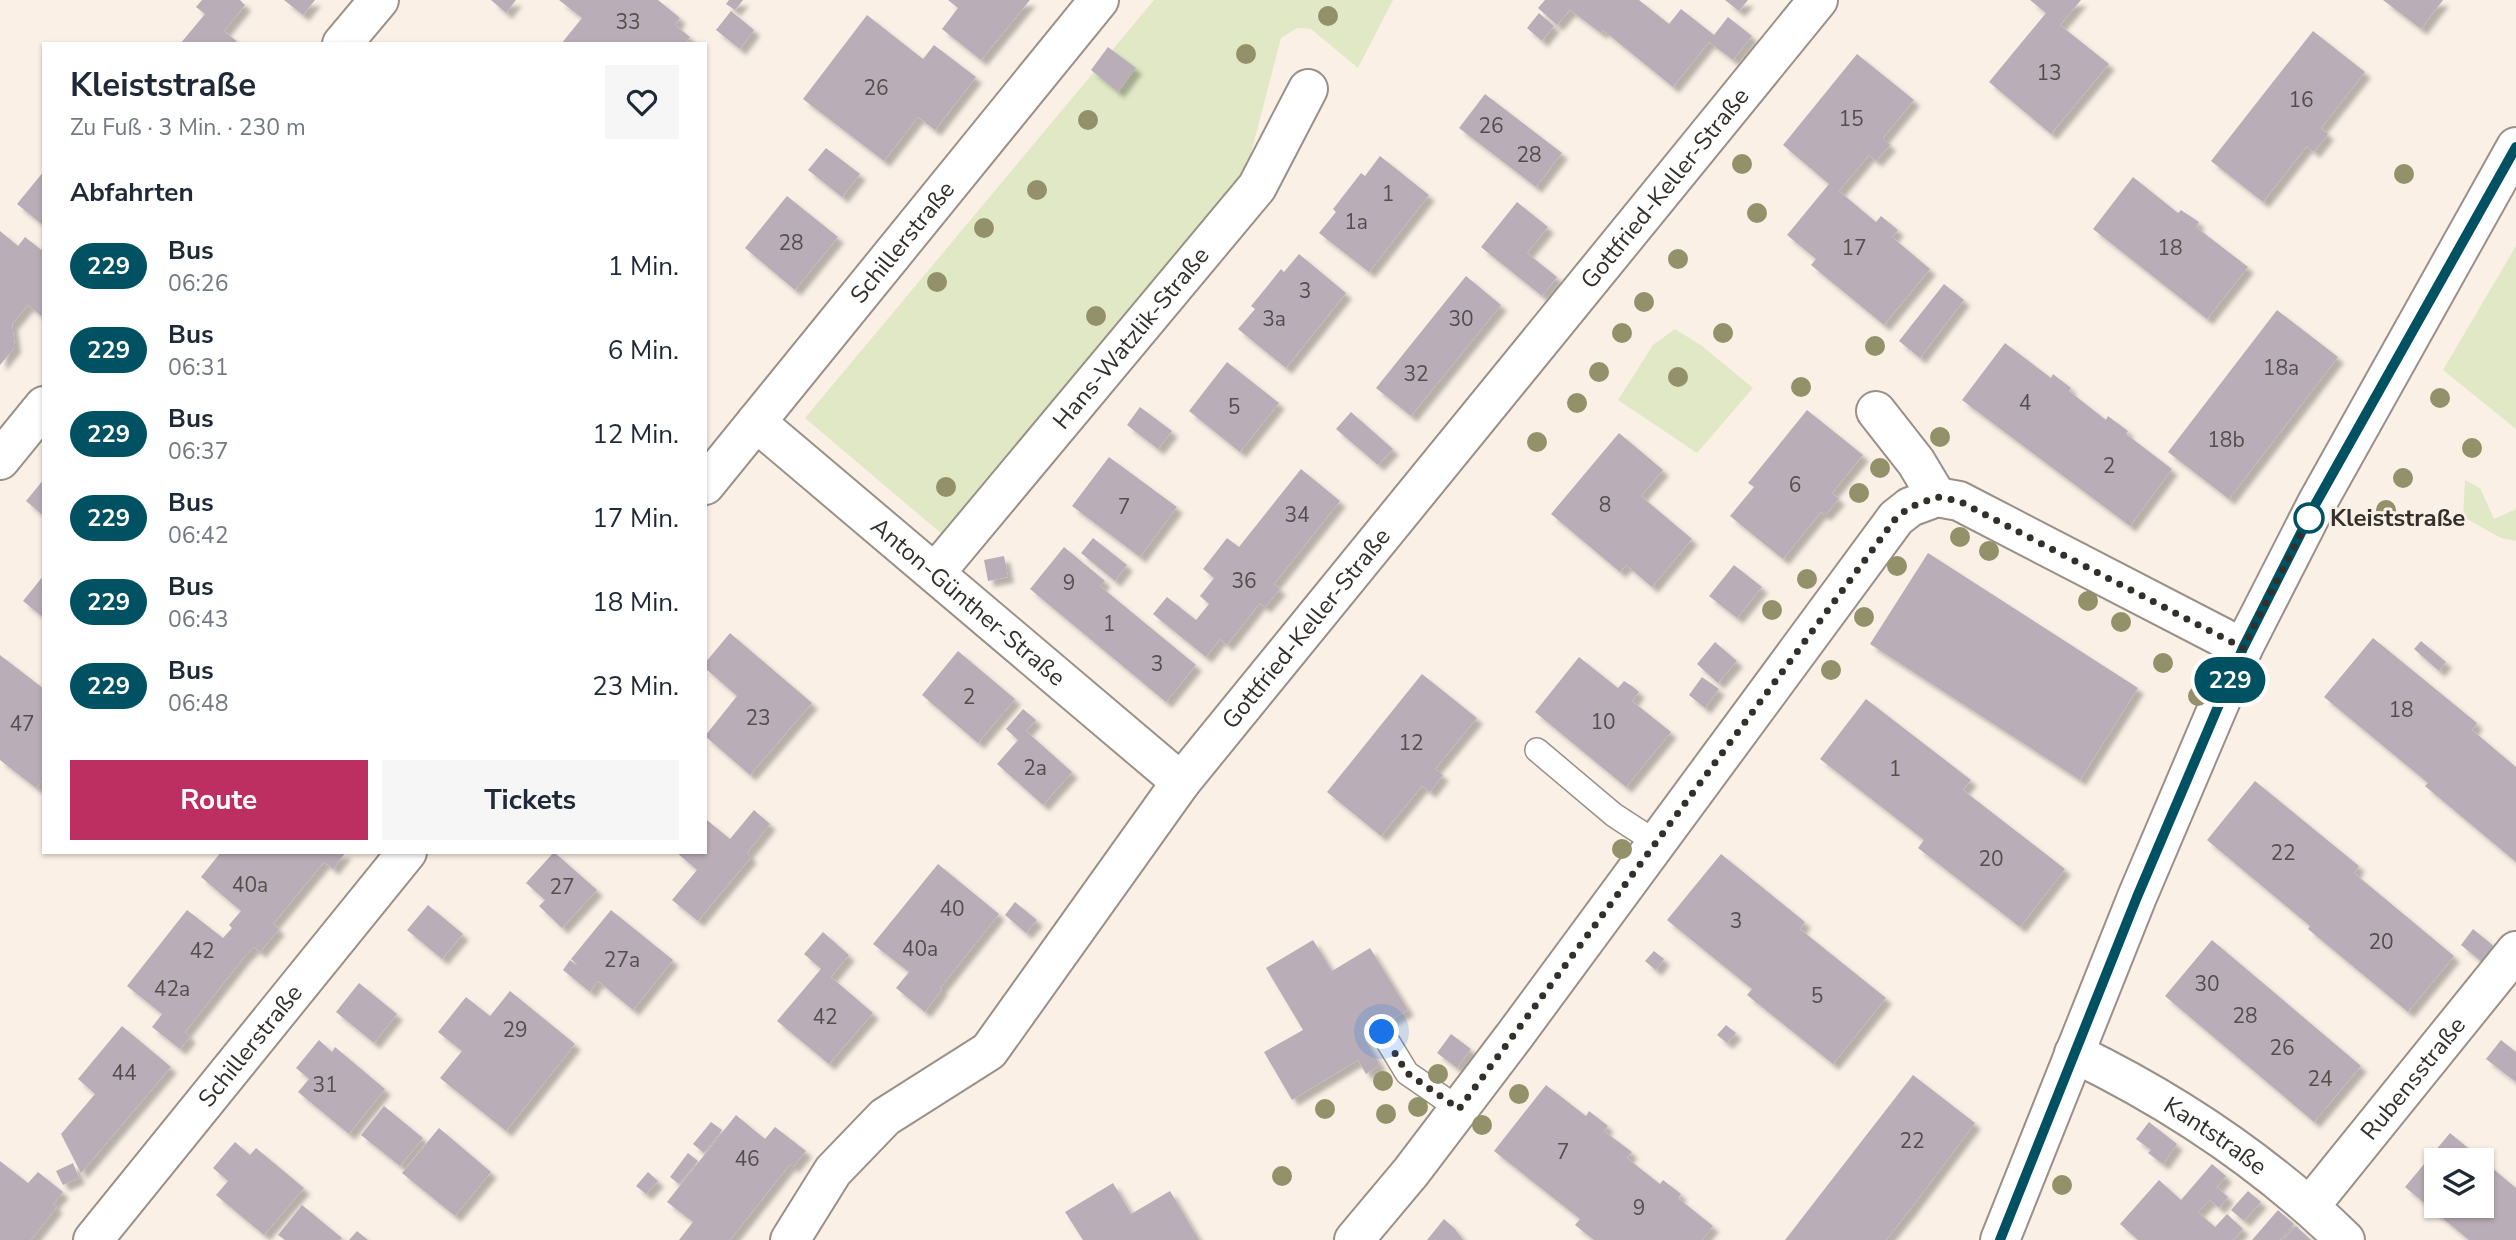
<!DOCTYPE html>
<html lang="de">
<meta charset="utf-8">
<style>
:root{--surface:#fff;--page:#f6f6f7;--text:#1f2937;--muted:#747a83;--accent:#bc2f60}
body{margin:0;font-family:"Nunito Sans",sans-serif;background:var(--page);color:var(--text);height:100vh;display:flex;flex-direction:column;font-size:26px;white-space:nowrap}
*{box-sizing:border-box;margin:0}
p{font-size:23px;color:var(--muted)}
.icon{flex:none;width:38px;height:38px;fill:none;stroke:currentColor;stroke-width:2;stroke-linecap:round;stroke-linejoin:round}
.map{position:relative;flex:1;overflow:hidden}
.side{position:absolute;left:42px;top:42px;width:665px;height:812px;display:flex;flex-direction:column;background:var(--surface);border-radius:0px;box-shadow:0 2px 5px #0004}
.side>*{flex:none}
.badge{padding:0 14px;border-radius:23px;font-size:24px;line-height:46px}
.tools{position:absolute;left:2424px;top:1148px;display:grid;gap:14px}
.tools a{display:grid;place-items:center;width:70px;height:70px;border-radius:0px;background:var(--surface);box-shadow:0 2px 5px #0004;font-size:35px}
.you{position:absolute;width:35px;height:35px;margin:-18px;border:5px solid #fff;border-radius:50%;background:#1a73e8;box-shadow:0 0 0 10px #1a73e833}
.map>.badge{position:absolute;translate:-50% -50%;box-shadow:0 0 0 4px #fff}
h2{padding:0 28px;font-size:26px;line-height:63px}
.round{display:grid;place-items:center;flex:none;width:74px;height:74px;border-radius:0px;background:var(--page)}
.overview{display:flex;align-items:center;justify-content:space-between;height:119px;padding:0 28px}
h1{font-size:33px;font-weight:700;line-height:52px}
.primary-button{display:flex;gap:14px;margin-top:auto;padding:14px 28px}
.primary-button a{flex:1;height:80px;border-radius:0px;background:var(--accent);color:#fff;font-size:28px;font-weight:700;line-height:80px;text-align:center}
.primary-button a+a{background:var(--page);color:var(--text)}
ul{padding:0;list-style:none}
li{display:flex;align-items:center;gap:21px;height:84px;padding:0 28px}
li div{flex:1}
li b{display:block;font-size:26px}
li em{font-style:normal}
li .badge{min-width:77px;font-weight:700;text-align:center}
.map>svg:first-child{display:block}
.green{fill:#e0e8c5}
.building{fill:#b9aeb7;fill-rule:evenodd;filter:url(#shadow)}
.lines{fill:none;stroke-linecap:round;stroke-linejoin:round}
.lane-casing{stroke:#9a9088;stroke-width:26}
.street-casing{stroke:#9a9088;stroke-width:42}
.lane{stroke:#fff;stroke-width:23}
.street{stroke:#fff;stroke-width:38}
.tree{fill:#92916a}
.line-casing{stroke:#fff;stroke-width:16}
.line{stroke:#005262;stroke-width:10}
.walk{stroke:#332f2b;stroke-width:7;stroke-dasharray:0 12.6}
.stop-dot{fill:#fff;stroke:#005262;stroke-width:3.5}
.labels{text-anchor:middle;dominant-baseline:central;stroke-width:6;stroke-linejoin:round;paint-order:stroke}
.number-label{font-size:21px;fill:#544f4e}
.street-label{font-size:24px;fill:#332f2b;stroke:#faf0e6}
.stop-label{font-size:24px;font-weight:bold;fill:#332f2b;stroke:#faf0e6;text-anchor:start}
</style>
<div class="map">
<svg width="2516" height="1240" viewBox="0 0 2516 1240">
<defs>
<filter id="shadow"><feDropShadow dx="6" dy="6" stdDeviation="2" flood-color="#0004"/></filter>
</defs>
<rect width="100%" height="100%" fill="#faf0e6"/>
<!-- green -->
<path class="green" d="M1154,0H1393L1358,68L1311,29L1297,28L1281,38L1244,180L943,535L805,418Z
M2516,246V429L2443,370Z
M1675,329L1702,346L1753,388L1697,453L1618,400L1653,345Z
M2465,480L2480,488L2494,519L2516,509V541L2501,538L2463,517Z"/>
<!-- building -->
<path class="building" d="M202,0H240L245,5L224,31L240,44H180L205,14L196,7Z
M284,0H315L303,15Z
M491,0H516L506,13Z
M559,0H658L680,18L675,25L690,37L684,44H561L582,18Z
M729,0H743L735,10L726,4Z
M948,0H1030L981,60L942,29L958,8Z
M1545,0H1639L1669,24L1681,9L1714,35L1728,17L1752,36L1733,60L1709,42L1673,87L1603,30L1601,33L1570,10L1557,25L1538,8Z
M1725,0H1748L1739,11Z
M2030,0H2081L2060,25L2109,64L2051,134L1989,82L2046,13Z
M2383,0H2443L2421,29Z
M731,11L754,30L740,49L716,30Z
M1539,13L1554,26L1542,41L1527,28Z
M867,15L923,59L934,45L976,77L935,130L918,117L884,161L803,99Z
M2313,31L2365,72L2321,128L2328,134L2314,152L2307,146L2263,202L2211,161Z
M1108,47L1136,68L1118,92L1091,70Z
M1857,54L1914,100L1883,138L1890,145L1876,161L1869,155L1839,191L1876,222L1881,216L1898,230L1892,237L1930,269L1884,325L1811,265L1816,259L1787,235L1829,184L1783,145Z
M1485,94L1562,153L1536,187L1459,128Z
M826,148L860,174L842,197L808,170Z
M1380,156L1429,195L1369,272L1319,233L1336,212L1333,209L1361,173L1365,176Z
M44,171V226L17,204Z
M2133,177L2178,213L2181,210L2199,222L2196,227L2248,267L2207,319L2093,229Z
M787,196L838,237L795,290L745,248Z
M1517,202L1548,227L1527,253L1557,277L1542,296L1481,247Z
M0,231L18,246L25,237L44,252V318L28,305L12,324L15,347L0,365Z
M1299,254L1346,293L1286,368L1238,329L1255,309L1251,306L1265,289L1281,269L1284,272Z
M1466,276L1501,305L1411,416L1376,388Z
M1944,284L1964,300L1920,358L1899,341Z
M2277,310L2338,357L2229,499L2168,452Z
M2005,343L2051,378L2053,374L2071,388L2069,391L2106,420L2108,416L2128,431L2126,434L2172,469L2130,526L1962,400Z
M1227,362L1279,403L1240,452L1189,411Z
M1140,407L1172,431L1158,449L1127,425Z
M1807,410L1863,455L1832,493L1839,499L1825,515L1821,512L1783,559L1730,516L1754,487L1748,483Z
M1351,412L1393,449L1378,465L1336,429Z
M1619,433L1663,470L1641,496L1692,539L1652,587L1626,565L1620,572L1551,514Z
M1109,457L1177,507L1140,557L1072,506Z
M1301,469L1340,501L1274,584L1280,589L1265,607L1260,603L1227,645L1220,639L1206,657L1153,614L1167,597L1196,620L1209,604L1200,596L1214,578L1203,569L1227,538L1239,547Z
M44,479V516L26,501Z
M1093,538L1127,565L1115,581L1081,553Z
M1064,547L1105,581L1100,586L1196,665L1166,702L1030,589Z
M1928,553L2138,688L2080,780L1870,644Z
M1004,556L1008,577L988,581L984,560Z
M1734,565L1762,587L1737,618L1709,596Z
M44,575V618L23,601Z
M730,633L812,703L750,775L705,736L737,696L705,668V663Z
M2373,638L2477,723L2472,730L2516,767V862L2425,786L2428,783L2324,697Z
M2421,641L2446,662L2439,671L2414,649Z
M1715,642L1737,661L1718,683L1697,664Z
M958,651L1015,699L978,743L922,695Z
M0,655L44,689V778L36,788L0,760Z
M1579,657L1618,688L1624,681L1632,686L1639,692L1632,701L1671,732L1626,787L1535,712Z
M1422,674L1477,718L1435,769L1443,775L1436,784L1430,792L1422,786L1381,836L1327,792Z
M1702,677L1719,689L1705,708L1689,695Z
M1866,699L1971,780L1963,790L2065,869L2020,927L1918,848L1924,840L1820,759Z
M1023,709L1036,720L1026,731L1072,772L1043,805L997,764L1018,740L1006,729Z
M2255,781L2359,866L2354,873L2454,956L2408,1012L2308,929L2310,926L2207,840Z
M754,810L770,824L747,853L751,857L698,921L672,900L697,870L676,852H705L707,820L730,839Z
M221,852H346L333,869L324,862L273,924L279,929L260,952L254,947L245,956L185,1032L190,1037L180,1049L152,1027L162,1014L127,986L187,910L223,938L232,928L229,925L241,911L201,877Z
M554,852L597,890L562,928L539,906L545,900L526,883Z
M1721,854L1805,922L1800,929L1886,998L1833,1064L1747,995L1752,989L1667,920Z
M938,864L999,914L940,988L942,989L925,1012L896,988L909,972L873,944Z
M1015,902L1037,920L1026,933L1005,915Z
M428,905L463,934L442,959L407,930Z
M611,910L673,960L633,1010L598,981L590,992L563,970L570,960L578,966L571,959Z
M2473,929L2495,947L2482,962L2461,945Z
M823,932L849,955L831,977L873,1013L829,1064L777,1021L821,969L804,954Z
M1313,940L1332,971L1370,948L1408,1010L1363,1036L1380,1065L1366,1074L1358,1060L1292,1100L1264,1052L1303,1030L1266,968Z
M2212,940L2361,1066L2314,1122L2165,996Z
M1654,951L1664,959L1656,970L1645,961Z
M359,983L397,1014L374,1043L336,1012Z
M510,991L575,1044L506,1131L440,1078L462,1051L438,1032L466,997L490,1016Z
M1726,1025L1736,1033L1727,1043L1717,1035Z
M122,1026L171,1067L81,1173L61,1134L95,1094L78,1079Z
M1451,1034L1471,1049L1457,1068L1437,1053Z
M319,1040L332,1052L335,1047L385,1089L349,1134L298,1092L309,1079L296,1068Z
M2501,1040L2516,1052V1082L2486,1059Z
M1913,1075L1975,1123L1912,1207L1886,1240H1785Z
M1546,1085L1586,1116L1589,1111L1608,1126L1604,1131L1632,1152L1627,1158L1660,1184L1663,1180L1681,1194L1678,1198L1713,1226L1702,1240H1594L1575,1225L1580,1219L1494,1151Z
M384,1106L423,1138L400,1166L361,1135Z
M736,1115L765,1139L775,1127L806,1151L793,1167L790,1164L730,1240H679L693,1222L667,1202Z
M711,1122L722,1130L704,1153L693,1144Z
M2149,1122L2177,1144L2163,1164L2148,1153L2151,1150L2136,1139Z
M439,1128L491,1172L455,1216L402,1173Z
M2450,1133L2516,1188V1240H2469L2405,1187ZM2436,1160H2482V1206H2436Z
M235,1142L250,1155L256,1148L304,1188L264,1235L216,1195L228,1181L213,1168Z
M688,1153L698,1161L679,1184L670,1177Z
M0,1161L28,1183L38,1172L63,1192L53,1204L57,1207L31,1240H0Z
M73,1163L79,1178L63,1185L56,1171Z
M2212,1164L2226,1176L2217,1187L2228,1197L2219,1208L2210,1200L2198,1212L2215,1227L2227,1214L2243,1229L2233,1240H2138L2120,1224L2159,1180L2181,1200Z
M648,1172L658,1181L646,1194L636,1186Z
M1113,1183L1131,1214L1170,1191L1199,1240H1083L1065,1212Z
M2248,1191L2261,1202L2244,1221L2231,1210Z
M302,1205L342,1238L340,1240H285L278,1235Z
M2278,1210L2294,1224L2280,1240H2252Z
M1444,1219L1455,1229L1463,1240H1427Z
M2296,1226L2311,1240H2283Z
M357,1231L368,1240H349Z"/>
<g class="lines">
<!-- lane casing -->
<g class="lane-casing">
<path id="lane" d="M1537,750L1614,815L1657,843
M1382,1032L1407,1073L1459,1109"/>
</g>
<!-- street casing -->
<g class="street-casing">
<g id="street">
<path d="M342,44L379,0"/>
<path d="M1876,411L1916,462L1937,497"/>
<path id="s1" d="M756,422L1181,782"/>
<path d="M0,460L44,406"/>
<path id="s2" d="M705,485L1099,0"/>
<path id="s3" d="M935,573L1257,187L1308,89"/>
<path id="s4" d="M2074,1053C2173,1101 2266,1163 2345,1240"/>
<path id="s5" d="M2310,1206L2516,951"/>
<path id="s6" d="M93,1240L407,852"/>
<path id="s7" d="M790,1240L833,1171L885,1117L989,1051L1181,782L1818,0"/>
<path d="M1354,1240L1411,1172L1515,1035L1896,518L1910,507L1937,497L1959,501L2243,648"/>
<path d="M2000,1240L2137,897L2243,648L2317,503L2516,147"/>
</g>
</g>
<!-- lane -->
<use href="#lane" class="lane"/>
<!-- street -->
<use href="#street" class="street"/>
</g>
<!-- trees -->
<g class="tree">
<circle cx="1328" cy="16" r="10"/>
<circle cx="1246" cy="54" r="10"/>
<circle cx="1088" cy="120" r="10"/>
<circle cx="1742" cy="164" r="10"/>
<circle cx="2404" cy="174" r="10"/>
<circle cx="1037" cy="190" r="10"/>
<circle cx="1757" cy="213" r="10"/>
<circle cx="984" cy="228" r="10"/>
<circle cx="1678" cy="259" r="10"/>
<circle cx="937" cy="282" r="10"/>
<circle cx="1644" cy="302" r="10"/>
<circle cx="1096" cy="316" r="10"/>
<circle cx="1622" cy="333" r="10"/>
<circle cx="1723" cy="333" r="10"/>
<circle cx="1875" cy="346" r="10"/>
<circle cx="1599" cy="372" r="10"/>
<circle cx="1678" cy="377" r="10"/>
<circle cx="1801" cy="387" r="10"/>
<circle cx="2440" cy="398" r="10"/>
<circle cx="1577" cy="403" r="10"/>
<circle cx="1940" cy="437" r="10"/>
<circle cx="1537" cy="442" r="10"/>
<circle cx="2472" cy="448" r="10"/>
<circle cx="1880" cy="468" r="10"/>
<circle cx="2403" cy="478" r="10"/>
<circle cx="946" cy="487" r="10"/>
<circle cx="1859" cy="493" r="10"/>
<circle cx="2386" cy="510" r="10"/>
<circle cx="1960" cy="537" r="10"/>
<circle cx="1989" cy="551" r="10"/>
<circle cx="1897" cy="566" r="10"/>
<circle cx="1807" cy="579" r="10"/>
<circle cx="2088" cy="601" r="10"/>
<circle cx="1772" cy="610" r="10"/>
<circle cx="1864" cy="617" r="10"/>
<circle cx="2121" cy="622" r="10"/>
<circle cx="2163" cy="663" r="10"/>
<circle cx="1831" cy="670" r="10"/>
<circle cx="2198" cy="696" r="10"/>
<circle cx="1622" cy="849" r="10"/>
<circle cx="1438" cy="1074" r="10"/>
<circle cx="1383" cy="1081" r="10"/>
<circle cx="1519" cy="1094" r="10"/>
<circle cx="1418" cy="1107" r="10"/>
<circle cx="1325" cy="1109" r="10"/>
<circle cx="1386" cy="1114" r="10"/>
<circle cx="1482" cy="1125" r="10"/>
<circle cx="1282" cy="1176" r="10"/>
<circle cx="2062" cy="1185" r="10"/>
</g>
<g class="lines">
<!-- line casing -->
<g class="line-casing">
<path id="line" d="M2000,1240L2137,897L2243,648L2316,503L2516,147"/>
</g>
<!-- line -->
<use href="#line" class="line"/>
<!-- walk -->
<path class="walk" d="M1382,1032L1407,1073L1459,1109L1896,518L1910,507L1937,497L1959,501L2243,648L2309,518"/>
</g>
<!-- markers -->
<circle class="stop-dot" cx="2309" cy="518" r="14"/>
<g class="labels">
<!-- number labels -->
<g class="number-label">
<text x="628" y="22">33</text>
<text x="2049" y="73">13</text>
<text x="876" y="88">26</text>
<text x="2301" y="100">16</text>
<text x="1851" y="119">15</text>
<text x="1491" y="126">26</text>
<text x="1529" y="155">28</text>
<text x="1388" y="194">1</text>
<text x="1356" y="222">1a</text>
<text x="791" y="243">28</text>
<text x="1854" y="248">17</text>
<text x="2170" y="248">18</text>
<text x="1305" y="291">3</text>
<text x="1274" y="319">3a</text>
<text x="1461" y="319">30</text>
<text x="2281" y="368">18a</text>
<text x="1416" y="374">32</text>
<text x="2025" y="403">4</text>
<text x="1234" y="407">5</text>
<text x="2226" y="440">18b</text>
<text x="2109" y="466">2</text>
<text x="1795" y="485">6</text>
<text x="1605" y="505">8</text>
<text x="1124" y="507">7</text>
<text x="1297" y="515">34</text>
<text x="1244" y="581">36</text>
<text x="1069" y="583">9</text>
<text x="1109" y="624">1</text>
<text x="1157" y="664">3</text>
<text x="969" y="697">2</text>
<text x="2401" y="710">18</text>
<text x="758" y="718">23</text>
<text x="1603" y="722">10</text>
<text x="22" y="724">47</text>
<text x="1411" y="743">12</text>
<text x="1035" y="768">2a</text>
<text x="1895" y="769">1</text>
<text x="2283" y="853">22</text>
<text x="1991" y="859">20</text>
<text x="250" y="885">40a</text>
<text x="562" y="887">27</text>
<text x="952" y="909">40</text>
<text x="1736" y="921">3</text>
<text x="2381" y="942">20</text>
<text x="920" y="949">40a</text>
<text x="202" y="951">42</text>
<text x="622" y="960">27a</text>
<text x="2207" y="984">30</text>
<text x="172" y="989">42a</text>
<text x="1817" y="996">5</text>
<text x="2245" y="1016">28</text>
<text x="825" y="1017">42</text>
<text x="515" y="1030">29</text>
<text x="2282" y="1048">26</text>
<text x="124" y="1073">44</text>
<text x="2320" y="1079">24</text>
<text x="325" y="1085">31</text>
<text x="1912" y="1141">22</text>
<text x="1563" y="1152">7</text>
<text x="747" y="1159">46</text>
<text x="1639" y="1208">9</text>
</g>
<!-- street labels -->
<g class="street-label">
<text stroke="none"><textPath href="#s7" startOffset="1376">Gottfried-Keller-Straße</textPath></text>
<text stroke="none"><textPath href="#s2" startOffset="313">Schillerstraße</textPath></text>
<text stroke="none"><textPath href="#s3" startOffset="306">Hans-Watzlik-Straße</textPath></text>
<text stroke="none"><textPath href="#s1" startOffset="278">Anton-Günther-Straße</textPath></text>
<text stroke="none"><textPath href="#s7" startOffset="808">Gottfried-Keller-Straße</textPath></text>
<text stroke="none"><textPath href="#s6" startOffset="250">Schillerstraße</textPath></text>
<text stroke="none"><textPath href="#s5" startOffset="164">Rubensstraße</textPath></text>
<text stroke="none"><textPath href="#s4" startOffset="164">Kantstraße</textPath></text>
</g>
<!-- stop labels -->
<g class="stop-label">
<text x="2330" y="518">Kleiststraße</text>
</g>
</g>
</svg>
<div class="tools">
<a><svg class="icon" aria-label="layers" viewBox="0 0 24 24"><path d="M12 4l9 5-9 5-9-5zM3 14l9 5 9-5"/></svg></a>
</div>
<div class="you" style="left:1382px;top:1032px"></div>
<b class="badge" style="left:2230px;top:680px;background:#005262;color:#fff">229</b>
<section class="side">
<div class="overview"><div><h1>Kleiststraße</h1><p>Zu Fuß · 3 Min. · 230 m</p></div><a class="round"><svg class="icon" aria-label="heart" viewBox="0 0 24 24"><path d="M12 20l-8-8c-3-5 5-10 8-4 3-6 11-1 8 4z"/></svg></a></div>
<h2>Abfahrten</h2>
<ul>
<li><span class="badge" style="background:#005262;color:#fff">229</span><div><b>Bus</b><p>06:26</p></div><em>1 Min.</em></li>
<li><span class="badge" style="background:#005262;color:#fff">229</span><div><b>Bus</b><p>06:31</p></div><em>6 Min.</em></li>
<li><span class="badge" style="background:#005262;color:#fff">229</span><div><b>Bus</b><p>06:37</p></div><em>12 Min.</em></li>
<li><span class="badge" style="background:#005262;color:#fff">229</span><div><b>Bus</b><p>06:42</p></div><em>17 Min.</em></li>
<li><span class="badge" style="background:#005262;color:#fff">229</span><div><b>Bus</b><p>06:43</p></div><em>18 Min.</em></li>
<li><span class="badge" style="background:#005262;color:#fff">229</span><div><b>Bus</b><p>06:48</p></div><em>23 Min.</em></li>
</ul>
<div class="primary-button"><a>Route</a><a>Tickets</a></div>
</section>
</div>
